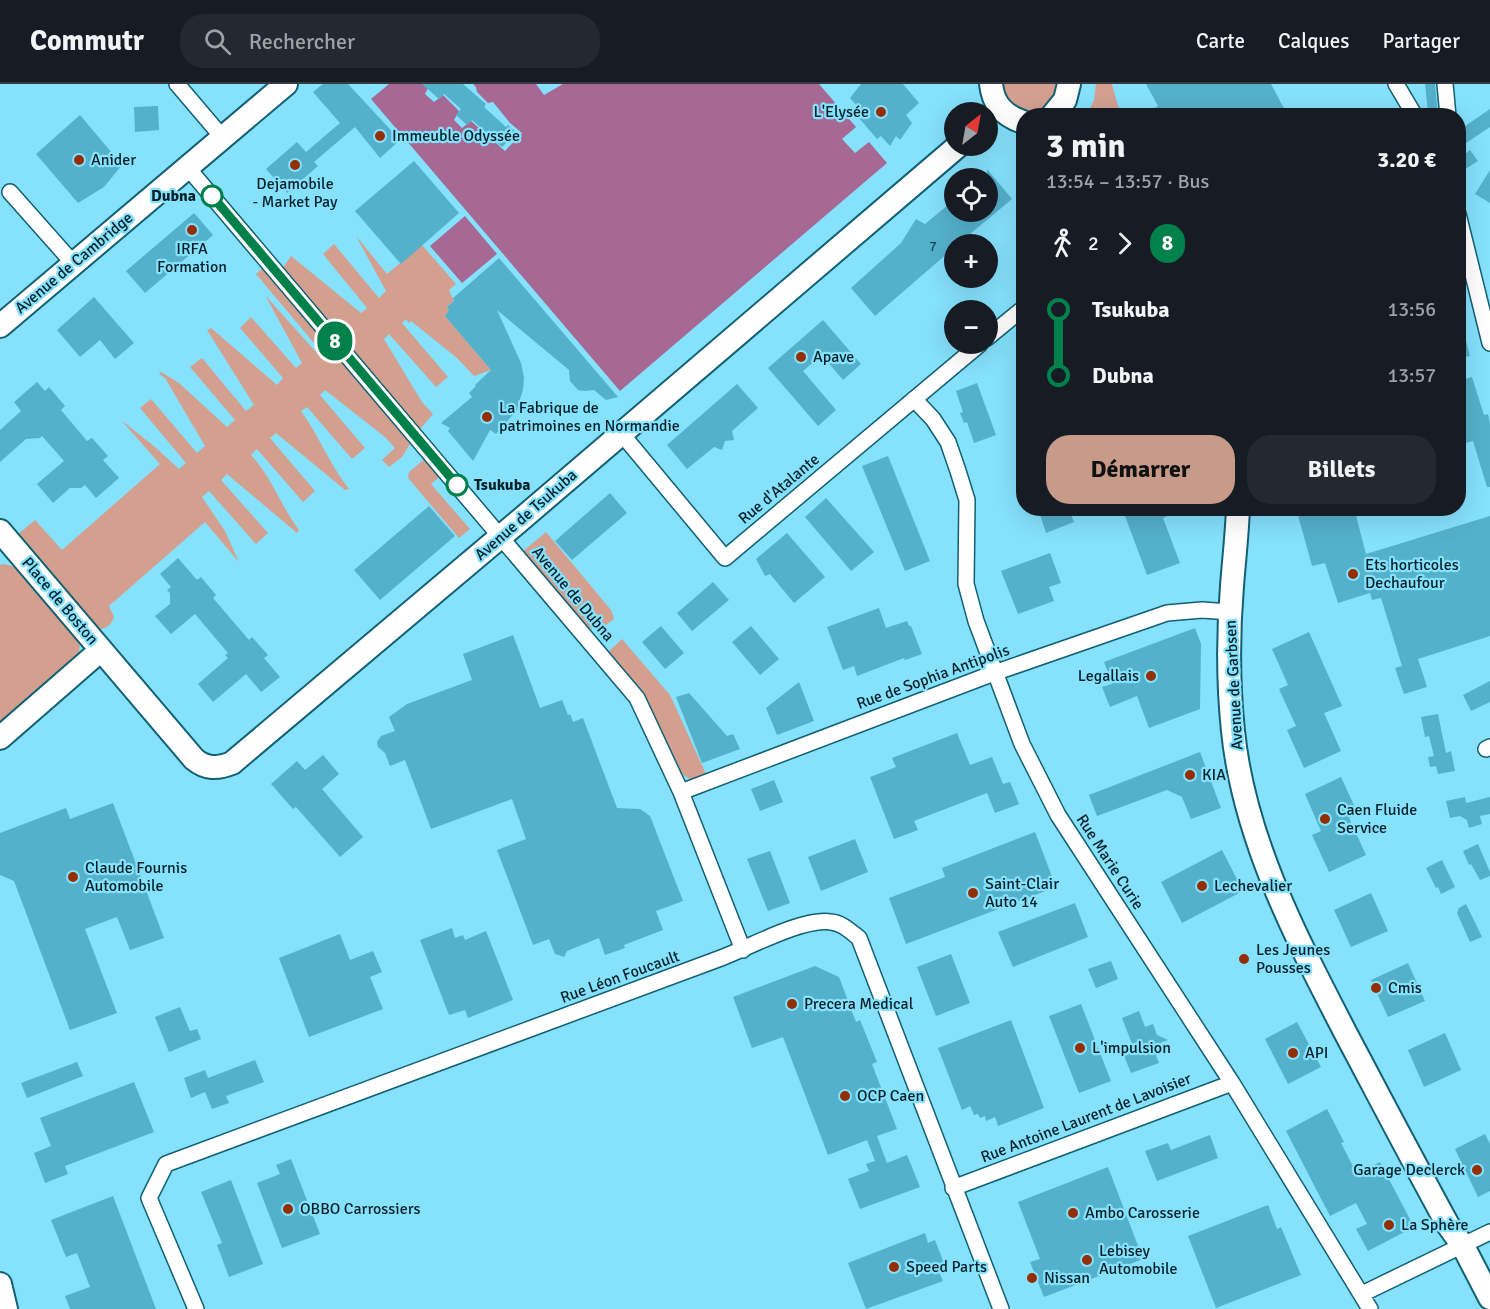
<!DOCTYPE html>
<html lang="fr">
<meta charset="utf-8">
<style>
:root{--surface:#171b24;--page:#242831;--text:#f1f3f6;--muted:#9ea1a6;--line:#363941;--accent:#c79b88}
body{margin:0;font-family:Signika,sans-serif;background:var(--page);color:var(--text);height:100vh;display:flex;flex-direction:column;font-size:22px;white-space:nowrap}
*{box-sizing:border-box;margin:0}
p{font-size:20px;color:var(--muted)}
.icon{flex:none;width:33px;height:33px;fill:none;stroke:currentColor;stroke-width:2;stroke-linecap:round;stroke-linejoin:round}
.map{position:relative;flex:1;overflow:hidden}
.panel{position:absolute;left:1016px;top:24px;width:450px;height:408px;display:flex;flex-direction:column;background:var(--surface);border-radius:24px;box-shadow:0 6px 24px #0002}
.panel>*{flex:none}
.badge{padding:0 12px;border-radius:20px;font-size:21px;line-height:39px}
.needle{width:39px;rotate:31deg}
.buttons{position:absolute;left:944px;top:18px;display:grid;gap:12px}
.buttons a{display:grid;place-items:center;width:54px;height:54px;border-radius:50%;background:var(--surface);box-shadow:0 6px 24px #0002;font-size:30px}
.map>.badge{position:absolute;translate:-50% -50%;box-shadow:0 0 0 3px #fff}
.legs{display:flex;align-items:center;gap:9px;height:66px;padding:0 30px;font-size:20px}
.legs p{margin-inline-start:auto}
.headline{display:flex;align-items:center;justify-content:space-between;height:102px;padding:0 30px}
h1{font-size:33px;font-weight:700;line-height:45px}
.action{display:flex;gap:12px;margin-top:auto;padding:12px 30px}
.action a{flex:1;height:69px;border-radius:24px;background:var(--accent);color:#111;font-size:24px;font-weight:700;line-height:69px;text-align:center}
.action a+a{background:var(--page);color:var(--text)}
ul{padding:0 30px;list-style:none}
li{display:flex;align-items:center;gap:21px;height:66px;font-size:22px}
li i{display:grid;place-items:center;width:9px;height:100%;margin:0 8px;background:currentColor}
li i::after{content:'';width:15px;height:15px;margin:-8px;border:4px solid;border-radius:50%;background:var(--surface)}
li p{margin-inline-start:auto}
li:first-child i{background:linear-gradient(#0000 50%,currentColor 0)}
li:last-child i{background:linear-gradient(currentColor 50%,#0000 0)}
header{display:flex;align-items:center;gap:36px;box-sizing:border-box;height:84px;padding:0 30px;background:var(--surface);border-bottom:2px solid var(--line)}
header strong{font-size:28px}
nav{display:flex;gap:33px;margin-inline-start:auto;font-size:21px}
.search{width:420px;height:54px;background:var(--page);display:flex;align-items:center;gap:15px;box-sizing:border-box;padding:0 21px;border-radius:24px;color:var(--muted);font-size:22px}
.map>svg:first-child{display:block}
.green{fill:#d3a090}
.water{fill:#a66994}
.building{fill:#54b1cb}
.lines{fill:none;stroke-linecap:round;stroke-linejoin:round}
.street-casing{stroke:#126073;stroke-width:18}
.secondary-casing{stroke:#126073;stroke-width:26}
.street{stroke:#fff;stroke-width:15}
.secondary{stroke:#fff;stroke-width:22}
.line-1-casing{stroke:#fff;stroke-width:14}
.line-1{stroke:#00804b;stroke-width:9}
.poi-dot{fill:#942f02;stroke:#85e1fc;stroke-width:2}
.stop-1-dot{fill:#fff;stroke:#00804b;stroke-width:3}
.labels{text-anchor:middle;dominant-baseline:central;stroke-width:4.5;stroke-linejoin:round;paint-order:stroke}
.number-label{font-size:14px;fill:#184652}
.poi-label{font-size:16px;fill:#04222a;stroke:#85e1fc;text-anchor:start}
.stop-label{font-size:16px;font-weight:bold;fill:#04222a;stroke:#85e1fc;text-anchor:end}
.street-label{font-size:16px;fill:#04222a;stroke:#85e1fc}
</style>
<header>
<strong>Commutr</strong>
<div class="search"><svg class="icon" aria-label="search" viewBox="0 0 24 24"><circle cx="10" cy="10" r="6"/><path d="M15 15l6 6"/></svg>Rechercher</div>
<nav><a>Carte</a><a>Calques</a><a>Partager</a></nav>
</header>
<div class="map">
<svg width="1490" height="1225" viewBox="0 0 1490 1225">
<rect width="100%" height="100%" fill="#85e1fc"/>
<!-- green -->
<path class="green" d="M1000,0H1060V2L1047,25C1034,31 1016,32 1007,19C1004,14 1002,6 1000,0Z
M1096,0H1112L1118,22L1123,31H1087L1094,16Z
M356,152L387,190L422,161L456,200L449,206L454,217L447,223L449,226L445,232L491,286L474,292L457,274L411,237L409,239L406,235L402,239L448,293L436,303L389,250L384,255L422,318L433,330L420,345L283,184L291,172L361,229L367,224L323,170L334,160L379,214L386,207Z
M264,183L412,357L402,373L389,383L382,376L395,364L385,353L325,306L320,311L365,364L352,375L307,323L301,327C319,352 330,381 349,405L345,406L276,349L270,354L315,407L303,418L257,365L251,371C271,392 281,422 299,446L297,449L227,390L221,396L268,449L256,460L209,407L202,413L225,447L239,478L205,438L109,522L114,533C111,542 106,544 97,546L17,451L35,436L62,466L160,380L121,336L155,363L179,385L186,379L140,324L151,315L197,369L205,362L165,294L159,290L161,288L179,299L227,343L235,336L190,283L202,274L246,327L254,321L207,246L211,244L277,301L283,294L240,244L251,233L296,284L302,279L265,211L315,267L319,265L256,190Z
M427,373L442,391L431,400L470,445L459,454L408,394L409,388Z
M546,448L611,526L614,535L601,545L588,544L522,468Z
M3,480L18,483L80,556L79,574L0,647V481Z
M622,555L670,611L707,692L693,697L683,691L643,609L608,568Z"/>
<!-- water -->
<path class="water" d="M389,0H430L425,10L434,18L443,11L459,27L454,36L462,44L471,37L505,67L522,49L510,39L493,18L488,19L477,8L476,3L473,0H536L544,11L563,0H819L856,43L842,55L855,69L869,58L887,79L620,307L371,15Z
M465,132L497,170L462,199L430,162Z"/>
<!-- building -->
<path class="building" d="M323,0H348L400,56L380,74L355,43L314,78L318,82L287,109L266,85L297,58L306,68L340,39L313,8Z
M422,0H463L486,20L484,23L506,43L508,41L517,49L502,63L472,36L467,41L456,31L461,25L444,10L439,15Z
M861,0H903L919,19L906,31L912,39L900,56L896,52L890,62L881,52L877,55L852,26L857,22L850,14Z
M1146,0H1271L1288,32H1159L1155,24L1158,22Z
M1425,0H1435L1438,32H1431V27L1428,28Z
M158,22L159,46L135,48L134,23Z
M1490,25V43L1463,61L1458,53V47Z
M80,31L122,81L104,103L78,119L36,70Z
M1470,66L1478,77L1459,89L1458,76Z
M414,77L459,129L401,180L355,127Z
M987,85L1012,115L958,160H954V171L949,168L875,232L851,204L901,159L916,135L925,140L954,116V128H987Z
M1490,86V119L1475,110Z
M194,129L213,151L145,209L126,187Z
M499,174L618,313L606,316L594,306L584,307L578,306L570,297L569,286L497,226L521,279L524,294L523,305L517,326L496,350L490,346L473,377L448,347L450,344L441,339L472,313L469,309L476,302L475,301L491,286L445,232L449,226L447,223L454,217L453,214Z
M94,213L134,259L115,275L100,256L80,273L57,246Z
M823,236L861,280L843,296L822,271L803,287L836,326L818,342L768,284Z
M1462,240L1470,272L1458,274V241Z
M1472,293L1484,331L1488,330L1490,339V403H1487L1473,357L1458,361V338L1466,336L1458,309V297Z
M37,298L45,307L49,303L65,322L61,326L87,357L92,354L108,372L103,376L119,394L96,414L85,401L81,404H70L53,419L37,400L64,377L42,352L40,354L26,355L0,378V346L21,327L14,318Z
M977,299L996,351L974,359L967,338L964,339L960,329L963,328L956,307Z
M737,300L758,324L732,347L734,356L725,357L722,366L714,363L687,385L667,361Z
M888,372L930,477L905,487L862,382Z
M610,409L627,429L572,476L555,457Z
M826,414L874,468L851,487L805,433Z
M429,422L455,452L380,516L354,486Z
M1038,424H1068L1074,438L1046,449Z
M1122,424H1185L1163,434L1180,479L1147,491Z
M1296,424H1354L1366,470L1490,432V552L1418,575L1427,603L1404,610L1395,584L1402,582L1381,514L1372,516L1370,509L1338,519L1325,479L1312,482Z
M787,449L825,493L794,519L770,490L765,492L756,475Z
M1050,469L1061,499L1049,503L1054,517L1018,530L1001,487Z
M178,474L197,496L201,493L216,511L213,514L249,556L252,553L268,571L264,574L280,593L261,608L246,590L213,618L198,600L228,574L225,571L228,569L195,530L171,550L155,532L170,520V509L167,506L171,503L160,490Z
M713,498L729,516L692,547L677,529Z
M879,524L886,544L907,537L909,542H911L922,570L905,576L904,574L857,592L854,582L843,586L827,543Z
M661,542L684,569L665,585L642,558Z
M751,542L779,575L760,591L732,558Z
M1195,544L1201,560L1200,625L1149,644L1137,612L1110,623L1102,603L1112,600L1104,578Z
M1309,548L1342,622L1324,629L1341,667L1304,684L1287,646L1296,642L1279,605L1288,601L1272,565Z
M513,551L540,624L562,616L568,631L570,630L573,638L583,634L617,724L640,725L650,732L683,817L656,827L663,846L624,861L625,864L605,871L599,854L567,867L564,873L555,870L549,855L533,861L497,766L526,755L512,715L431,745L405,676L390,682L385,669L378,663L377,658L381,652L395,647L389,633L407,620L472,596L463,570Z
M1490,597V618L1471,627L1463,611Z
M799,598L814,637L777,651L766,624Z
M689,609L727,652L733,650L740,665L702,679L676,613Z
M1438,630L1446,669L1451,667L1455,687L1438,690L1436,682L1430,683L1428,673L1434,672L1429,652L1425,653L1421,633Z
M957,649L970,681L992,673L1003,700L1010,698L1019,720L995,729L987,709L914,737L918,746L894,755L870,693L896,683L892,674Z
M1200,668L1221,724L1191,735L1182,713L1167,706L1097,732L1089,711Z
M323,671L339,690L322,705L363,753L340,773L296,723L293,725L271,700L297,677L305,686Z
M1341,693L1358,730L1349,734L1366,771L1329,788L1312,751L1321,747L1305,710Z
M774,696L783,718L760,727L751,705Z
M1465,713L1466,719L1490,713V730L1480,732L1482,740L1469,744L1467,736L1460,732L1450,734L1446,717Z
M113,719L164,854L130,866L117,833L85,845L117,929L70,946L14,797L0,791V749L66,724L70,735Z
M1035,748L1056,803L906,860L889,814L945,793L942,784Z
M855,755L868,788L821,807L808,773Z
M1478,760L1490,788V792L1480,796L1471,780L1469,781L1463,767Z
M1222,766L1243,807L1182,839L1161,798Z
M770,767L790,819L768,827L747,775Z
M1442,776L1455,803L1441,810L1438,803L1436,804L1426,784Z
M1371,809L1388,847L1351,863L1334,826Z
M1075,819L1088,853L1013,883L998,848Z
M1466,820L1482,853L1470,858L1457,829L1459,824Z
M452,844L455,854L463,851L465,856L486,847L513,916L468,934L465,926L449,931L420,856Z
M340,850L350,876L373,867L382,888L370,893L383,925L309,953L279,874Z
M951,870L970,919L936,932L917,883Z
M1111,877L1118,895L1096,904L1088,885Z
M1408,879L1425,917L1388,933L1371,896Z
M815,882L839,893L856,938L860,936L877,978L872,980L897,1045L877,1052L887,1079L907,1071L920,1103L860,1125L848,1095L869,1087L866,1080L875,1077L867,1056L828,1071L783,953L752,964L733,913Z
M1081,920L1111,997L1079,1009L1049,932Z
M180,923L190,947L197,945L201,955L169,968L155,933Z
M1139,927L1145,943L1153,940L1157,951L1168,956L1152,962L1159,979L1131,989L1124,972L1135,968L1122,934Z
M1011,936L1044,1024L998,1042L995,1033L986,1037L985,1032L980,1034L978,1030L974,1031L970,1022L962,1026L938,964Z
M1297,938L1321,983L1288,1000L1265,955Z
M1445,949L1461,986L1424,1003L1408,966Z
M255,976L264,998L226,1012L229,1019L212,1025L205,1008L191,1014L184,994L205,986L208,994Z
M77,978L83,992L27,1014L21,999Z
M134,998L154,1048L65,1082L68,1090L45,1099L34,1069L51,1062L40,1034Z
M1327,1025L1344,1058L1341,1059L1357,1090L1380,1078L1414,1143L1368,1167L1356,1145L1367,1140L1356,1119L1330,1132L1286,1047Z
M1485,1050L1490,1060V1107L1478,1113L1455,1065Z
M1210,1051L1218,1074L1157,1097L1145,1067L1168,1059L1171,1066Z
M291,1075L320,1150L282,1164L257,1099L280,1090L276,1081Z
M1108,1083L1143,1175L1044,1213L1030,1178L1040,1175L1018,1118Z
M231,1096L263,1180L229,1193L217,1161L222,1159L201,1108Z
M113,1112L156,1225H70L65,1212L90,1203L77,1169L66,1173L51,1136Z
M1268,1121L1277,1145L1281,1143L1301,1191L1216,1224L1188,1152Z
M925,1149L928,1159L935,1156L946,1185L939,1188L943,1197L866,1225L848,1179Z"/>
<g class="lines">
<!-- street casing -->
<g class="street-casing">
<path id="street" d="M177,0L223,54
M1396,0L1415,32
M1445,0L1448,32
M188,84L637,614L681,708L743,866
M10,108L73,179
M1458,130L1490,259
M987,254L1020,227
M914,315L933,335L948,358L958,387L967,416L966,500L976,537L1022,660L1058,731L1232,999L1370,1225
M621,349L725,474L980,260
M1486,665L1490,663
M681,708L994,589L1167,529L1202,526L1230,528
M953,1104L1232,999
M1362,1210L1490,1148
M196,1225L149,1114L166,1080L721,874C748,864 804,833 831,838C842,839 850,847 859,854L1001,1225"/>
</g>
<!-- secondary casing -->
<g class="secondary-casing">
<path id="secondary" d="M991,0C993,20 1004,32 1023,38
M1052,32L1065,16L1069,0
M0,242L286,0
M1238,424C1237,450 1234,476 1232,502C1228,550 1228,599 1233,647C1244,755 1296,853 1345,948C1379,1012 1413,1077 1448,1141L1463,1162L1490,1214
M0,447L194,675C206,685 217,685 232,679L518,438L958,62
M0,654L101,566
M0,1200L6,1225"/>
</g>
<!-- street -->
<use href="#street" class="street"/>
<!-- secondary -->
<use href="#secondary" class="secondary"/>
</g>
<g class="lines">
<!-- line-1 casing -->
<g class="line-1-casing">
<path id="line-1" d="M212,112L457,401"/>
</g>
<!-- line-1 -->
<use href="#line-1" class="line-1"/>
</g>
<!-- markers -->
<g class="poi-dot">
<circle cx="881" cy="28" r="6"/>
<circle cx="380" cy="52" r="6"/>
<circle cx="79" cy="76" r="6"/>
<circle cx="295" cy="81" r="6"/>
<circle cx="192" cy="146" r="6"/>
<circle cx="801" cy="273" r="6"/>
<circle cx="487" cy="333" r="6"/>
<circle cx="1353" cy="490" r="6"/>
<circle cx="1151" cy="592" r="6"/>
<circle cx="1190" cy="691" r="6"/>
<circle cx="1325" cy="735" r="6"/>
<circle cx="73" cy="793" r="6"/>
<circle cx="1202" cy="802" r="6"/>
<circle cx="973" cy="809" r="6"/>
<circle cx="1244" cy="875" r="6"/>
<circle cx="1376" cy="904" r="6"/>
<circle cx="792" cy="920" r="6"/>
<circle cx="1080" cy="964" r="6"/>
<circle cx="1293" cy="969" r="6"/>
<circle cx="845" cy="1012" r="6"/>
<circle cx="1477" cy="1086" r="6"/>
<circle cx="288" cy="1125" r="6"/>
<circle cx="1073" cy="1129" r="6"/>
<circle cx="1389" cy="1141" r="6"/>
<circle cx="1087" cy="1176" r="6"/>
<circle cx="894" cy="1183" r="6"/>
<circle cx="1032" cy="1194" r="6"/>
</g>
<g class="stop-1-dot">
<circle cx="212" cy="112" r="10"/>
<circle cx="457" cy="401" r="10"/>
</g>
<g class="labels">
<!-- number labels -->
<g class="number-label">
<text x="933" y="162">7</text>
</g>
<!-- poi labels -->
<g class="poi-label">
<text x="869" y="28" text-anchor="end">L'Elysée</text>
<text x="392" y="52">Immeuble Odyssée</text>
<text x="91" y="76">Anider</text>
<text x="295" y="100" text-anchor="middle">Dejamobile<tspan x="295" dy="18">- Market Pay</tspan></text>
<text x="192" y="165" text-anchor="middle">IRFA<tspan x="192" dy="18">Formation</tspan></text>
<text x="813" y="273">Apave</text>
<text x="499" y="324">La Fabrique de<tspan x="499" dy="18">patrimoines en Normandie</tspan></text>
<text x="1365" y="481">Ets horticoles<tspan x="1365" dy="18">Dechaufour</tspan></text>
<text x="1139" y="592" text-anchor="end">Legallais</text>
<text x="1202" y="691">KIA</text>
<text x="1337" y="726">Caen Fluide<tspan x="1337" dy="18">Service</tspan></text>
<text x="85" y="784">Claude Fournis<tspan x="85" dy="18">Automobile</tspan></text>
<text x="985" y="800">Saint-Clair<tspan x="985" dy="18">Auto 14</tspan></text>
<text x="1214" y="802">Lechevalier</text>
<text x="1256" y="866">Les Jeunes<tspan x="1256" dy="18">Pousses</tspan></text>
<text x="1388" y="904">Cmis</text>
<text x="804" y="920">Precera Medical</text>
<text x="1092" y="964">L'impulsion</text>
<text x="1305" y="969">API</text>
<text x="857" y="1012">OCP Caen</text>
<text x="1465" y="1086" text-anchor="end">Garage Declerck</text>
<text x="300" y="1125">OBBO Carrossiers</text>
<text x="1085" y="1129">Ambo Carosserie</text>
<text x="1401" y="1141">La Sphère</text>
<text x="1099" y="1167">Lebisey<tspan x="1099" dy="18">Automobile</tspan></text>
<text x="906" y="1183">Speed Parts</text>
<text x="1044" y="1194">Nissan</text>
</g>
<!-- stop labels -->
<g class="stop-label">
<text x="196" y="112">Dubna</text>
<text x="474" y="401" text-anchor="start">Tsukuba</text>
</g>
<!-- street labels -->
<g class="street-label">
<text transform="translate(74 179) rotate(-40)">Avenue de Cambridge</text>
<text transform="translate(779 405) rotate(-40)">Rue d'Atalante</text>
<text transform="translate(526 431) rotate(-41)">Avenue de Tsukuba</text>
<text transform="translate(573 510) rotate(50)">Avenue de Dubna</text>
<text transform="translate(60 517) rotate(50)">Place de Boston</text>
<text transform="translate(933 593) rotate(-20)">Rue de Sophia Antipolis</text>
<text transform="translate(1234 601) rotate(-93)">Avenue de Garbsen</text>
<text transform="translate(1110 778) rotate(57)">Rue Marie Curie</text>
<text transform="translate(620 893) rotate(-20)">Rue Léon Foucault</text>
<text transform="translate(1086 1034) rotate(-21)">Rue Antoine Laurent de Lavoisier</text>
</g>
</g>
</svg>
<div class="buttons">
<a><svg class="needle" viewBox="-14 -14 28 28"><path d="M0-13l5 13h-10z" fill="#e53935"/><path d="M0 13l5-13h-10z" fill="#9ea1a6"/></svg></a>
<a><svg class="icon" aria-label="locate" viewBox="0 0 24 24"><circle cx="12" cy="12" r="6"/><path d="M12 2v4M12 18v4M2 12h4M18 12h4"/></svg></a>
<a>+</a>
<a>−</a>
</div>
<b class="badge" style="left:335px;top:257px;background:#00804b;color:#fff">8</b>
<section class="panel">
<div class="headline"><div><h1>3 min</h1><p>13:54 – 13:57 · Bus</p></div><b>3.20 €</b></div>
<div class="legs"><svg class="icon" aria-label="walk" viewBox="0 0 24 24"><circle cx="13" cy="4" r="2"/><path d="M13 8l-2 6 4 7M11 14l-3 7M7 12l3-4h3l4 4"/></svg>2<svg class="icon" aria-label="forward" viewBox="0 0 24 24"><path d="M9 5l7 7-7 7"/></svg><b class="badge" style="background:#00804b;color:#fff">8</b></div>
<ul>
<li><i style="color:#00804b"></i><b>Tsukuba</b><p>13:56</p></li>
<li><i style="color:#00804b"></i><b>Dubna</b><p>13:57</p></li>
</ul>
<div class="action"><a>Démarrer</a><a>Billets</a></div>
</section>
</div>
